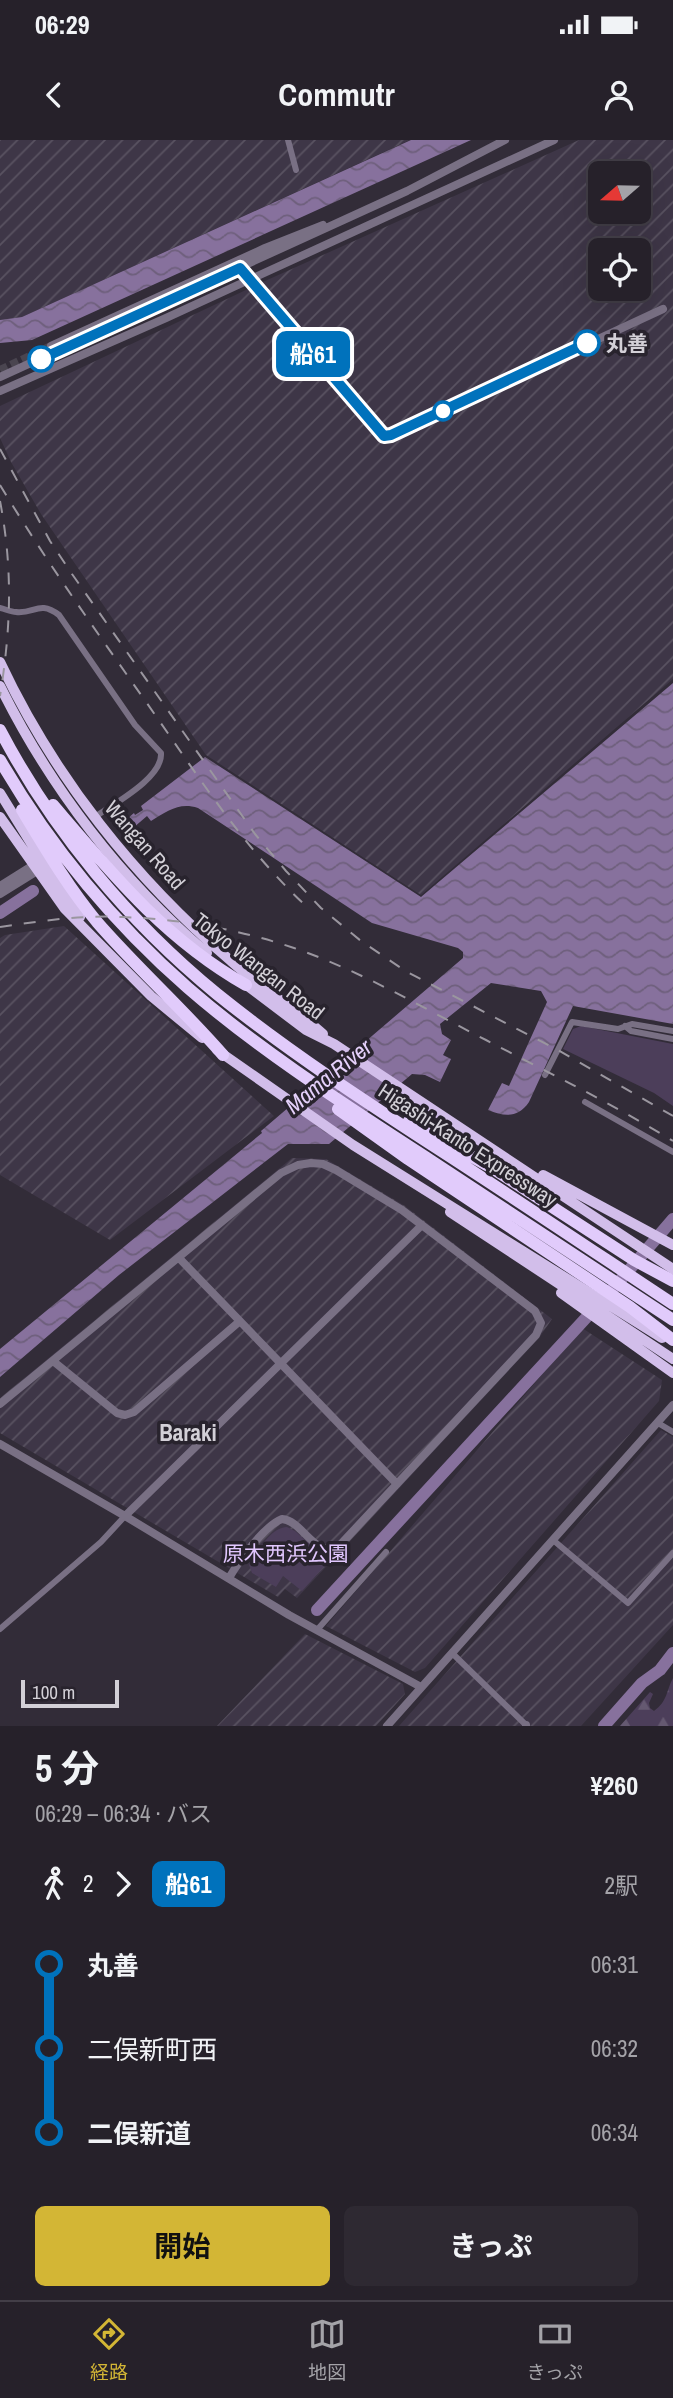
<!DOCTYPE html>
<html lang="ja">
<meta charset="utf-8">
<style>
:root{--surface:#26212a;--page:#2e2932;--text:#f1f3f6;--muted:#a4a3a8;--line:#423e47;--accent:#d3b635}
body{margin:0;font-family:"Archivo Narrow","Noto Sans JP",sans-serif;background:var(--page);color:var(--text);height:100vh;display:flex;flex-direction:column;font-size:26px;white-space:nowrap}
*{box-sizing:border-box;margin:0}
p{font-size:23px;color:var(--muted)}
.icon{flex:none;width:38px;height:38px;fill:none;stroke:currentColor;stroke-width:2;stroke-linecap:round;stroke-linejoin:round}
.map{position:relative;height:1586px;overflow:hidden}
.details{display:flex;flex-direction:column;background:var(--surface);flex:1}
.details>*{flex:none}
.badge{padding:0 14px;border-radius:10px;font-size:24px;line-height:46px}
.needle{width:46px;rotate:250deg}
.controls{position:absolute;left:588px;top:21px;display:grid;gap:14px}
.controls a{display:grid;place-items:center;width:63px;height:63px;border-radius:10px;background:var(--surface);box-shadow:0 7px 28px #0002,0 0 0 2px var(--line);font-size:35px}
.scale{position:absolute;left:21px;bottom:18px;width:98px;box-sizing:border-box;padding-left:7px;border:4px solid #d3d0d7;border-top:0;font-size:19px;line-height:24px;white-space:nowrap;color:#d3d0d7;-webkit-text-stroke:5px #28232d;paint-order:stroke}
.map>.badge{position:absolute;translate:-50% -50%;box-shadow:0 0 0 4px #fff}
.legs{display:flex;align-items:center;gap:10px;height:77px;padding:0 35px;font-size:23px}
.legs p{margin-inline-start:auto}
.overview{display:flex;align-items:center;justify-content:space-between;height:119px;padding:0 35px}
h1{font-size:38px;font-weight:700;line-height:52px}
.cta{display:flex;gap:14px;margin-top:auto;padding:14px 35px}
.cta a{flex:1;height:80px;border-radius:10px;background:var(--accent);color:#111;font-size:28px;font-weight:700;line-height:80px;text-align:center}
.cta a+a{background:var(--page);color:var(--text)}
ul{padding:0 35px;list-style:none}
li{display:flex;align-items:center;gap:24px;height:84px;font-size:26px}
li i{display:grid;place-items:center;width:10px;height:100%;margin:0 9px;background:currentColor}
li i::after{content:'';width:18px;height:18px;margin:-9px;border:5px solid;border-radius:50%;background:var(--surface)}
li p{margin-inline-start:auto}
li:first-child i{background:linear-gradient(#0000 50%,currentColor 0)}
li:last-child i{background:linear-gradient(currentColor 50%,#0000 0)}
.status{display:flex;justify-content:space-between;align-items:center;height:49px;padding:0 35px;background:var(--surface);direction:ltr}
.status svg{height:19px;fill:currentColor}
header{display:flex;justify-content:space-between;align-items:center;height:91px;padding:0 35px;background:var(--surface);font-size:32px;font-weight:700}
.menu{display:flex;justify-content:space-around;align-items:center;height:98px;border-top:2px solid var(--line);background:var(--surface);font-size:19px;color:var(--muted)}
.menu a{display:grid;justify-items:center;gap:4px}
.menu .selected{color:var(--accent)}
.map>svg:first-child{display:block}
.industrial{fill:url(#industrial-furrows);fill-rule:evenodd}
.forest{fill:url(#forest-firs)}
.green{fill:#4c3e5a}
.water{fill:url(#water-waves)}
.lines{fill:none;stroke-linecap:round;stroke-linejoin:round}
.river{stroke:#87719d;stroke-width:12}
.tertiary-tunnel{stroke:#4a4550;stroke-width:8;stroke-dasharray:8 4;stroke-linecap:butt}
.minor{stroke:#797084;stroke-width:6}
.tertiary{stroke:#797084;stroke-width:8}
.trunk{stroke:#d2beea;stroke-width:10}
.motorway{stroke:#e1cbfb;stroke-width:12}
.rail{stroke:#9a969f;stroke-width:2;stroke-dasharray:12 12;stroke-linecap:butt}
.line-1-casing{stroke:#fff;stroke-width:16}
.line-1{stroke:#0072bc;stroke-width:10}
.stop-1-dot{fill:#fff;stroke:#0072bc;stroke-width:3.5}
.labels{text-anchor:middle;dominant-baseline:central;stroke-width:7;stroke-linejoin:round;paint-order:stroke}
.stop-label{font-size:21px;font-weight:bold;fill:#d3d0d7;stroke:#28232d;text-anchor:start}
.street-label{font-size:21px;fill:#d3d0d7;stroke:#28232d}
.park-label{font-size:21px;fill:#e1c7fe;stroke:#28232d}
.water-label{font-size:23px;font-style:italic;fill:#e5d1fb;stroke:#28232d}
.neighbourhood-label{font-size:23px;font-weight:bold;fill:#d3d0d7;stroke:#28232d}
</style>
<div class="status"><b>06:29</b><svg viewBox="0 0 49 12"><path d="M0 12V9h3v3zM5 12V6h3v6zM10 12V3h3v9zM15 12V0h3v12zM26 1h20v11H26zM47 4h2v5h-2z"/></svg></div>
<header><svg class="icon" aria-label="back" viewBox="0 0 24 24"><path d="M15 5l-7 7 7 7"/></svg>Commutr<svg class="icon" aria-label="person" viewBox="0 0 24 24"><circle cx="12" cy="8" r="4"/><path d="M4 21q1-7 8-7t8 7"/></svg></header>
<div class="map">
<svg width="673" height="1586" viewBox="0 0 673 1586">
<defs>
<pattern id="industrial-furrows" width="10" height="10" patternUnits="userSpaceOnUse" patternTransform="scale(1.75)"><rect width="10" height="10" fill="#3e3647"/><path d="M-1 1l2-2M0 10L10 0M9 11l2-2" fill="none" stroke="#595261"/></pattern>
<pattern id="forest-firs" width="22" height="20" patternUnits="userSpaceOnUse" patternTransform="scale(1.75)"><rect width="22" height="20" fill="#4c3e5a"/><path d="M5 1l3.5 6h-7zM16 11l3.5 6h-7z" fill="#655971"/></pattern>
<pattern id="water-waves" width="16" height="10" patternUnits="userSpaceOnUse" patternTransform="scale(1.75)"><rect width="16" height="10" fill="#87719d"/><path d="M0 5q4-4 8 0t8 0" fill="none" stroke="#6e5f7c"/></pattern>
</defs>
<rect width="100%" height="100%" fill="#322c38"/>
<!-- industrial -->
<path class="industrial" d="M0,0H410L22,177L0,180Z
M579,0H673V539L421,755L206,615L41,374L11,322L0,298V266L265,141ZM600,33H639V72H600ZM600,110H639V149H600Z
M64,786L274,976L110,1100L0,1035V798L5,795Z
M292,1018L326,1019L405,1066L552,1179L539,1198L297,1458L285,1449L278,1457L0,1293V1258Z
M582,1188L662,1240L659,1261L425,1528L415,1532L326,1486Z
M661,1290L673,1297V1485L581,1586H399Z
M305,1494L403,1544L405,1554L376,1586H217Z"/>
<!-- forest -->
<path class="forest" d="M673,1538V1586H620L650,1552L653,1554L649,1563L650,1568L654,1571C668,1561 666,1551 673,1538Z"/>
<!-- green -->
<path class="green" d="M581,886L673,904V966L654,953L563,909L573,889Z
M287,1387L295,1391L329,1421L302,1451L283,1436L276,1447L252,1433L249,1425C259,1411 269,1388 287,1387Z"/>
<!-- water -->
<path class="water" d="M411,0H471L32,200L0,203V180L22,177Z
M673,543V884L573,866L529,962C518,978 505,977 488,970L502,943L509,946L547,862L541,851L491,843L440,884L442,894L451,900L443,915L451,919L440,942L425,935L412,934L329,1004H288L119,1135L0,1237V1209L262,993L261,991L463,818V812L458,808L372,783L198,668C179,662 168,671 151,681L147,676L133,688L126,689L122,683L134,673L135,675L143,670L141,666L205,617L421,757Z"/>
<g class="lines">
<!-- river -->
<path class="river" d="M0,773L33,751
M611,1151L673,1079
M317,1470L596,1167
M604,1586L642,1543L660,1530L673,1513"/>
<!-- tertiary-tunnel -->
<path class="tertiary-tunnel" d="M0,230L51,206"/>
<!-- minor -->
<path class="minor" d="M288,0L296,30
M0,468C5,469 11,472 16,472C35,474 39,460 59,475L135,585L161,613C163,638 113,664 95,677
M625,886L631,891L673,899
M545,935L572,882L618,889L632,884L673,891
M585,962L673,1012
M658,1283L673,1292
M553,1400L628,1463L673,1413
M0,1489L101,1402L125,1376
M317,1490L386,1412
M452,1513L527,1586"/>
<!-- tertiary -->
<path class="tertiary" d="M240,128L385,296L391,295L663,169
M51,206L265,108L323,85
M0,237L407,51L505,0
M0,251L166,178L554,0
M0,746L32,726
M0,754L37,731
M179,1118L397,1344
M53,1221L117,1273L125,1275L134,1272L240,1181
M0,1264L281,1033L298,1025L311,1023L323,1024L336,1030L402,1070L535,1171L541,1183L536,1195L340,1405C315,1421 304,1381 282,1379C264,1386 239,1421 229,1438
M0,1304L125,1376L289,1475L421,1547
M125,1376L422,1085
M387,1586L673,1265
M526,1586V1585"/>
<!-- trunk -->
<path class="trunk" d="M0,522C54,637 135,739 231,821C260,847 294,868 323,894
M0,546C50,647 121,740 207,813
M0,653L37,713L80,777
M0,677L65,769L151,856L202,898
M241,841L306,890L334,904L673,1129
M217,910L353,1005L662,1198
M543,1035L673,1105
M450,1072L673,1219
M561,1153L673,1233"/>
<!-- motorway -->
<path class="motorway" d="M0,590C53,691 129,782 217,854C289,912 366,962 443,1012C520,1062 596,1113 673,1164
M0,620C49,705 114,783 188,848C263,913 347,966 430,1020C511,1073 592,1127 673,1180
M53,665C112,734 165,799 246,845
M22,670C45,708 68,747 97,782C137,828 183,869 223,915
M338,969L408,1019L630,1167L673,1200
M409,981L492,1028L634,1120L673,1141"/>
<!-- rail -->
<path class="rail" d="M0,309L50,401L72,434L255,694L286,731L321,768L361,801L407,832L556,909L673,976
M0,345C49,426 104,502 158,579C204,645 247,711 306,766
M0,361C13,429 11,488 0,556
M0,787C40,781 81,775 122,777C180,779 238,789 294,808C361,831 423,868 486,900C549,933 613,964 673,1001"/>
</g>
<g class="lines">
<!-- line-1 casing -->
<g class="line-1-casing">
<path id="line-1" d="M41,219L240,128L384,296L391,295L587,203"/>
</g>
<!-- line-1 -->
<use href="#line-1" class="line-1"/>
</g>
<!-- markers -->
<g class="stop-1-dot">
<circle cx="587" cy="203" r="12"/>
<circle cx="41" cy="219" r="12"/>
<circle cx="443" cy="271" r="9"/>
</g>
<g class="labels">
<!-- stop labels -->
<g class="stop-label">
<text x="606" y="203">丸善</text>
</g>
<!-- street labels -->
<g class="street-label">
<text transform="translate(145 705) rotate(49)">Wangan Road</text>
<text transform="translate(259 826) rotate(38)">Tokyo Wangan Road</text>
<text transform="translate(468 1005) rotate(33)">Higashi-Kanto Expressway</text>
</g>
<!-- park labels -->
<g class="park-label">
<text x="286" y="1413">原木西浜公園</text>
</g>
<!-- water labels -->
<g class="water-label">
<text transform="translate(328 936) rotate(-39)">Mama River</text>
</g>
<!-- neighbourhood labels -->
<g class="neighbourhood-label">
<text x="188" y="1292">Baraki</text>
</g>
</g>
</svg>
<div class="controls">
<a><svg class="needle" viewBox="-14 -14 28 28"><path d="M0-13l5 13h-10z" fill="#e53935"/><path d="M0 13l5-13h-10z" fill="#a4a3a8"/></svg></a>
<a><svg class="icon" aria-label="locate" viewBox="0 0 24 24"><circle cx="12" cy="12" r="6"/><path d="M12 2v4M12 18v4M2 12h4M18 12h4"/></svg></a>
</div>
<div class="scale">100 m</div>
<b class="badge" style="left:313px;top:214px;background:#0072bc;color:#fff">船61</b>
</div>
<section class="details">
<div class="overview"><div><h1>5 分</h1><p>06:29 – 06:34 · バス</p></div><b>¥260</b></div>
<div class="legs"><svg class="icon" aria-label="walk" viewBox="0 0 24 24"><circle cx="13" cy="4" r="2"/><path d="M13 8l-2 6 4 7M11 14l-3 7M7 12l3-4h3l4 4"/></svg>2<svg class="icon" aria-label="forward" viewBox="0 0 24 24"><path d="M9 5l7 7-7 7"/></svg><b class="badge" style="background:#0072bc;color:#fff">船61</b><p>2駅</p></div>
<ul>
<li><i style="color:#0072bc"></i><b>丸善</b><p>06:31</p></li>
<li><i style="color:#0072bc"></i><span>二俣新町西</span><p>06:32</p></li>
<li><i style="color:#0072bc"></i><b>二俣新道</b><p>06:34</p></li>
</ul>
<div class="cta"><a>開始</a><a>きっぷ</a></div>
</section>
<nav class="menu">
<a class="selected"><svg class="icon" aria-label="directions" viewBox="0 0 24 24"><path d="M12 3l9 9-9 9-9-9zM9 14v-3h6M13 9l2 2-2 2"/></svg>経路</a>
<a><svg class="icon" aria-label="map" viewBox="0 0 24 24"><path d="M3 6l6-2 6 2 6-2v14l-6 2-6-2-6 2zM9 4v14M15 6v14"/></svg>地図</a>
<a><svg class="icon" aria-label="tickets" viewBox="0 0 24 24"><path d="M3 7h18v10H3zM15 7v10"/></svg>きっぷ</a>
</nav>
